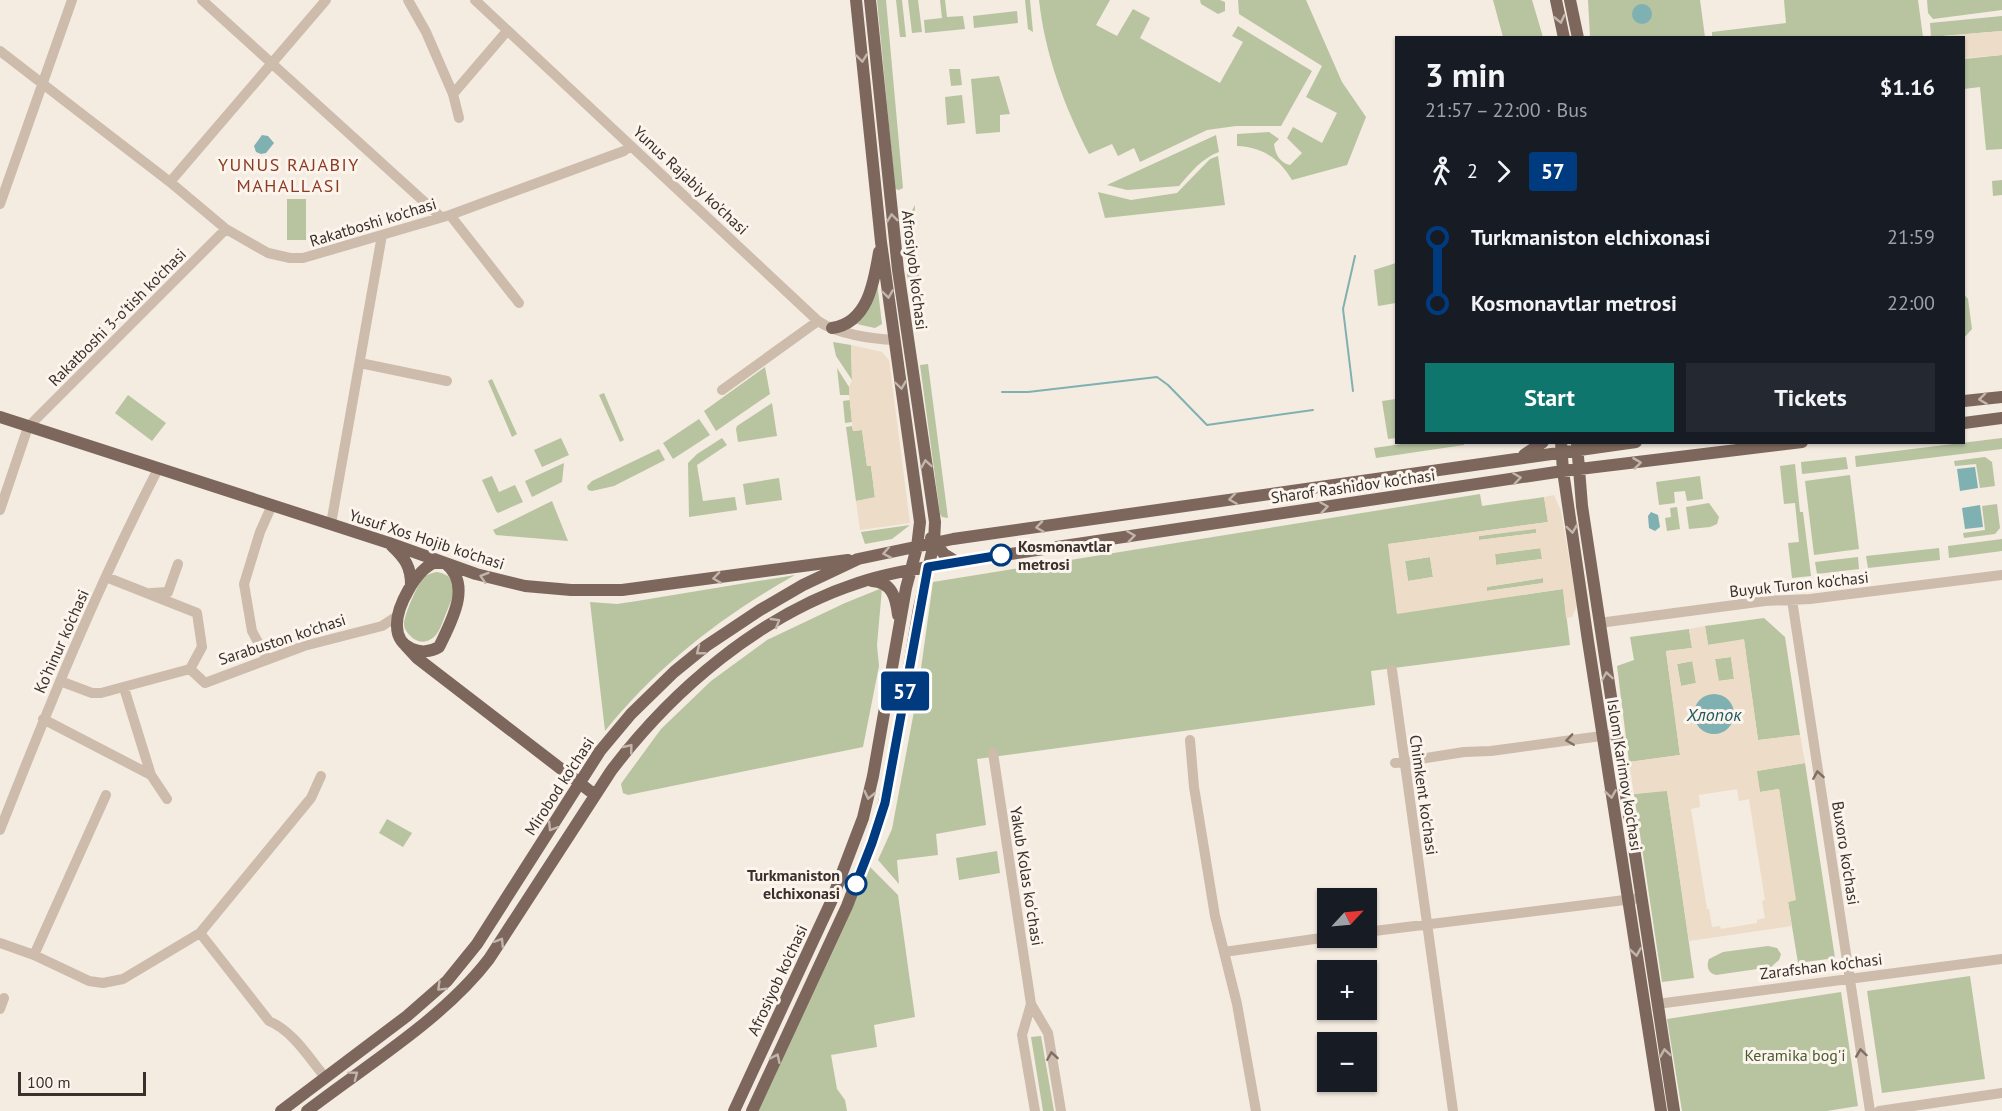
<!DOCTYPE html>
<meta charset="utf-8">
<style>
:root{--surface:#171b24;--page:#242831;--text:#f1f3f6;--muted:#9ea1a6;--accent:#0f766e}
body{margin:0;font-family:"PT Sans",sans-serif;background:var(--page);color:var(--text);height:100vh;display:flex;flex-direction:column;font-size:22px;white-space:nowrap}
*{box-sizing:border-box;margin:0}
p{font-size:20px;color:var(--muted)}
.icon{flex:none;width:33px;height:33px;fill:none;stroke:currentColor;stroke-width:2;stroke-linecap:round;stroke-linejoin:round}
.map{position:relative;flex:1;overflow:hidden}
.side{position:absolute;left:1395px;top:36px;width:570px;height:408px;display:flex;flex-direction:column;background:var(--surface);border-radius:0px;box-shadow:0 2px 4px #0004}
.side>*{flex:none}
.badge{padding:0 12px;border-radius:4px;font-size:21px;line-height:39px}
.needle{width:39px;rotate:64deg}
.buttons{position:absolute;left:1317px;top:888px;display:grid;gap:12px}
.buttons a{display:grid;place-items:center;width:60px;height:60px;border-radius:0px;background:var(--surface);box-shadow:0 2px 4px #0004;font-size:30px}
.scale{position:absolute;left:18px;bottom:15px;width:128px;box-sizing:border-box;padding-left:6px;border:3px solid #3b302b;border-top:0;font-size:16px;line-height:21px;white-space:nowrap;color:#3b302b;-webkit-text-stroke:4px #fbf5ee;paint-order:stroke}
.map>.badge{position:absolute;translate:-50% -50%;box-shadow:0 0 0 3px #fff}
.legs{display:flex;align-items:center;gap:9px;height:66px;padding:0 30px;font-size:20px}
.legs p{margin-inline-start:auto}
.overview{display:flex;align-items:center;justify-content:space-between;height:102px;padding:0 30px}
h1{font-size:33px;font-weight:800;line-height:45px}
.action{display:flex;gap:12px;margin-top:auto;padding:12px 30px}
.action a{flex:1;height:69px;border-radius:0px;background:var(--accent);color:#fff;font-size:24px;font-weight:800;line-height:69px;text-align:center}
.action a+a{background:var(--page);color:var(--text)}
ul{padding:0 30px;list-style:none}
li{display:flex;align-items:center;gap:21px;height:66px;font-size:22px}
li i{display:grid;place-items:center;width:9px;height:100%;margin:0 8px;background:currentColor}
li i::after{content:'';width:15px;height:15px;margin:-8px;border:4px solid;border-radius:50%;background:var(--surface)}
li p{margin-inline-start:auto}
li:first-child i{background:linear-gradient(#0000 50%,currentColor 0)}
li:last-child i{background:linear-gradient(currentColor 50%,#0000 0)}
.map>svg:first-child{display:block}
.green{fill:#b8c4a0}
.plaza{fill:#ecdcc8;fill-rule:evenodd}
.water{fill:#7fb0b2}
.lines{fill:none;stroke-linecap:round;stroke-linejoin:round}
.stream{stroke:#7fb0b2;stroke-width:2}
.minor{stroke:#cdbbac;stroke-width:10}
.major{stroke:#7d675c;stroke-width:12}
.oneway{stroke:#c2b5ac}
.oneway2{stroke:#7d6f65}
.line-1-casing{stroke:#fff;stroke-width:14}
.line-1{stroke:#003b80;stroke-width:9}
.stop-1-dot{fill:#fff;stroke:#003b80;stroke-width:3}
.labels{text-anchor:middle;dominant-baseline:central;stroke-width:6;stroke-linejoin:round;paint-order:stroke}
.street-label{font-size:16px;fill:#3b302b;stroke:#fbf5ee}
.stop-label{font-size:16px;font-weight:bold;fill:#3b302b;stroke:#fbf5ee;text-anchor:start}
.park-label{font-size:16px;fill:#4a5a2e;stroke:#fbf5ee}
.neighbourhood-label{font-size:18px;letter-spacing:1.5px;fill:#8c3b22;stroke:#fbf5ee}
.water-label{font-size:18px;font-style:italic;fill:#1f5a5e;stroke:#fbf5ee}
</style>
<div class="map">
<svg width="2002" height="1111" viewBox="0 0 2002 1111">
<rect width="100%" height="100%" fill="#f4ebe1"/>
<!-- green -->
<path class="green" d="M877,0H886L903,188L899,190L895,189Z
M896,0H902L906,37H900Z
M908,0H918L922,32L912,33Z
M940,0H945L947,17L963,16L965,29L925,33L924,20L942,18Z
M1025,0H1030L1033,32L1028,29Z
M1039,0H1110L1096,25L1117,36L1133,9L1150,18L1140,38L1220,83L1243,42L1232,36L1238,26L1312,71L1281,126H1236L1207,130L1140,162L1134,148L1118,156L1112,144L1089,154C1064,106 1045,54 1039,0Z
M1200,0H1220L1225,2V11L1218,14L1201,4Z
M1238,0H1306L1342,82L1366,117L1347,165L1292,180C1279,158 1262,147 1237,146V134L1269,132L1279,139L1274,144C1275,154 1280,163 1290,165L1302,153L1287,138L1293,127L1322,143L1337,113L1306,97L1322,66L1239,14Z
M1493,0H1532L1543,37H1503Z
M1588,0H1700L1705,37H1590Z
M1784,0H1918L1923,37H1712V32L1786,23Z
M1927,0H2002V10L1933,19L1928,13Z
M1017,11L1018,23L974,28L973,16Z
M2002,16V31L1931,37L1930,23Z
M2002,55V149L1986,150L1980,87L1964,89V59Z
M960,69L962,85L951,86L949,69Z
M999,76L1010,114L1000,115V132L976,134L971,79Z
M962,95L965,123L947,125L945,97Z
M1216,135L1219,152C1202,158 1191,172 1179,186L1127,190L1107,185Z
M1218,156L1225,205L1105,218L1098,192L1131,200L1177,193L1210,159Z
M2002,180V195L1993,196L1992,181Z
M287,199H306V240H287Z
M915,205L914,228L922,306L916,314H913C909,280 896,236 915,205Z
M1396,263V303L1378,306L1374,270Z
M877,282L882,324L875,328L857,324L864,315Z
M1964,294L1968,299L1972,329L1964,338Z
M833,342L851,345L852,380L836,356Z
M928,364L948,518L942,517L940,514L920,365Z
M765,367L770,394L716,431L704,411Z
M837,368L849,387V395H840Z
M492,379L517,434L512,437L488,381Z
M604,393L624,440L620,442L599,395Z
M128,395L166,423L152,441L115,413Z
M1396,399V438L1388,439L1382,401Z
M850,400L852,422L845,423L843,401Z
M772,403L777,436L738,442L736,429L737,426Z
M699,419L710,435L673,459L663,443Z
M852,426L853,431L862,430L867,466H871L875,498L856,501L846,427Z
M561,438L569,455L542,467L534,450Z
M722,438L727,445L697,465L703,501L735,497L737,510L689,517L688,463L697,454Z
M2002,438V449L1856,467L1855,456Z
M1415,442L1464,443V445L1376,458L1374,448Z
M659,449L665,460L614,486L592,491L588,490L587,486L592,481Z
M1846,457L1848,469L1802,474L1801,462Z
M1985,457L1992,462L1995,486L1980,488L1976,464L1955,466L1954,461Z
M564,463L562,482L532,497L525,481Z
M1795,464L1800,512H1803L1811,576L1792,578L1788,543L1799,542L1795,503L1784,504L1780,466Z
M1850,475L1859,549L1814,555L1805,481Z
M492,476L499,492L515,485L523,502L498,513L496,511L482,480Z
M1700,476L1703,499L1687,501L1685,491L1674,492L1675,503L1659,505L1656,482Z
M779,478L782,500L746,505L743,484Z
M1480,494L1482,506L1544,497L1548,522L1389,544L1397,613L1563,589L1570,645L1371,671L1375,705L977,759L986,825L936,834L938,855L897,860L899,884L878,860L892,829L918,690L933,582Z
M552,501L568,541L496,535L493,530Z
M1709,503L1719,517L1717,524L1710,527L1689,529L1686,507Z
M1997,504L2000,528L1995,534L1964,538L1963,533L1985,530L1982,506Z
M1677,507L1680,529L1667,531L1665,518L1671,517L1670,508Z
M910,525L892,539L865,544L861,532Z
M1536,528V533L1479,540V536Z
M2002,539V551L1949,558L1948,546Z
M1541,548L1542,559L1496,565L1495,554Z
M1939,548L1940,560L1868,568L1866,556Z
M1430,557L1433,577L1408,581L1405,561Z
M1858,557L1859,569L1817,574L1815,562Z
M437,572C464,577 452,598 445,616C442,623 439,635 431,639C425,643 419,642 414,639C409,635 404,630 404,624C404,615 418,583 424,577C428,574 432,573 437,572Z
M795,575C723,615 657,666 605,731L590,602L617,604L637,601Z
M1448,575L1450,591L1424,594L1423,591L1446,588L1445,576Z
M1543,578L1544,583L1487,591L1486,587Z
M882,588L877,645L879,666L863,747L628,795L623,793L621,784L623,781L661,729L711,681L767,640L845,603Z
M1764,618L1785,637L1800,735L1758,740L1744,640L1708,645L1705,626Z
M1689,629L1692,648L1666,651L1680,755L1629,762L1617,666L1634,660L1630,637Z
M1731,657L1734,679L1718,681L1715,659Z
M1693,661L1696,683L1681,686L1677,664Z
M1805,763L1835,958L1798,963L1788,902L1795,900L1779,789L1760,792L1756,771Z
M1667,790L1694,978L1662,982L1634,794Z
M387,819L412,833L403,847L379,833Z
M997,851L1000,873L959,880L956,858Z
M870,867L898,895L915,1017L874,1025L877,1047L831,1055L837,1089L845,1100L847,1111H758Z
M1768,946L1777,948L1781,954L1779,960L1771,967L1716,975C1708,973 1706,966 1709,959L1723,952Z
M1970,976L1985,1079L1882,1093L1867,991Z
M1841,992L1858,1106L1827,1111H1682L1667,1019Z
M1041,1036L1054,1111H1043L1031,1037Z"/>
<!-- plaza -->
<path class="plaza" d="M2002,31V55L1964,58V38L1930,37Z
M851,345L882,352L889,360L910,523L860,530L856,501L875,497L871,466H867L862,430L853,431L849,395V387L852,380Z
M1554,495L1561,511L1577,606L1572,617L1566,618L1563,589L1397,614L1388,544L1548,522L1544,497ZM1536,529V533L1479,540V536ZM1540,548L1542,559L1496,565L1495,554ZM1430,557L1433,577L1408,581L1405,561ZM1543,578V583L1487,591V587Z
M1705,626L1708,645L1744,639L1758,740L1800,735L1805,763L1757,771L1760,792L1779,789L1796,900L1788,902L1792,926L1689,941L1667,791L1634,794L1629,762L1680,755L1666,651L1692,648L1689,629ZM1731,657L1734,679L1719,681L1715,659ZM1692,661L1696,683L1681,686L1677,664ZM1737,789L1739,801L1749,799L1765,900L1762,901L1765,918L1757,920V923L1721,929L1720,926L1712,927L1709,909H1707L1691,809L1700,807L1699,795Z"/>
<!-- water -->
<path class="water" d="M1632 14a10 10 0 1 1 20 0a10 10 0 1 1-20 0Z
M262,135L268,136L274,143L266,153L261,154L256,152L254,146Z
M1975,467L1978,488L1960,491L1957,469Z
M1980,505L1983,527L1965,529L1962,508Z
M1651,512L1658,515L1660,527L1655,531L1649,528L1648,516Z
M1694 714a20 20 0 1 1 40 0a20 20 0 1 1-40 0Z"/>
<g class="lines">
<!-- stream -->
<path class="stream" d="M1353,391L1343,309L1355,256
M1002,392H1028L1157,377L1168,385L1207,425L1313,410"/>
<!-- minor -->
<path class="minor" d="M202,0L441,217
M408,0L426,32L453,94
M475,0L818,321C837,334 872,339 895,340
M0,51L170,182L226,229L268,253L290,258H303L450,215L624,151L630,146
M459,118L453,94L507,31
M170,182L326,0
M0,204L72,0
M450,215L519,303
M360,363L447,381
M722,390L818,321
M0,510L28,427L226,229
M331,524L382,235
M106,577L197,613L202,647L190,669
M151,593L168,592L178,564
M1792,600L1870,1111
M1599,623L1765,601L1810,599L2002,575
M267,659L252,631L244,584L260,532L272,505
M1392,670L1453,1111
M60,681L92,693H101L190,669L205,683L304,646L382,626L399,615
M43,719L151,775L124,688
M1190,740L1194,787L1215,916L1237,1004L1256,1111
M993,753L1031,1004L1048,1033L1061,1111
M1395,763L1464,752L1491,751L1616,734
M151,775L167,799
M0,830C48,708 98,585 158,469
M1366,932L1641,898
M200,933L311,798L321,776
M0,943L34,955L89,981L103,983L123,979L200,933L269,1021C293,1031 309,1058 325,1077
M1224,952L1328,937
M34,955L106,795
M1031,1004L1022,1035L1035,1111
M1657,1004L2002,959
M0,1009L4,998
M1879,1111L2002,1093"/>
<!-- major -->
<path class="major" d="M1556,0L1564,38
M1570,0L1578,38
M832,328C868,323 874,282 879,252
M1964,401L2002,397
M0,417L389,543L476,574L525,586L571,590H622L848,560
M1964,423L2002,418
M1561,442L1563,471L1588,641L1661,1111
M1577,444L1582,506L1674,1111
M1524,455L1543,442
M931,538L944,554L957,562
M392,546C405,558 411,567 411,585
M434,563H445C473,584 451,622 439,647C422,657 397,649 397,626C396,607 416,570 434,563Z
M872,581C892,582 896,598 898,615
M405,645L417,658L595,795
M281,1111L407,1016L447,981L477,944L600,751L631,714L674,672L706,646L760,610L803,585L858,559L953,539L1636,442
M307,1111C368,1064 443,1019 489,959L611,771C672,690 760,615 858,583C890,572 924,568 957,562L1563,471L1802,442
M734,1111L831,902L863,818L873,776L906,588L917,547L920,522L881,242L856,0
M752,1111L847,906L879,823L891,773L919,608L934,543L935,522L898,270L870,0"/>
</g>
<!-- one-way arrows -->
<defs><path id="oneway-chevron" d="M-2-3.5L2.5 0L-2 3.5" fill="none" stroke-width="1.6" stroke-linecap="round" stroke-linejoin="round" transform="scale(1.5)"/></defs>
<g class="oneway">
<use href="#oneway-chevron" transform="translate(1560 19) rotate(77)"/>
<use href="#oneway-chevron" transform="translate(862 58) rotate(84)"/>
<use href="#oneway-chevron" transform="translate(892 218) rotate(-97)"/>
<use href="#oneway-chevron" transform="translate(888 294) rotate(82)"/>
<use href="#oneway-chevron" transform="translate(901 385) rotate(82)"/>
<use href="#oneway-chevron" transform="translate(1983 399) rotate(173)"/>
<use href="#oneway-chevron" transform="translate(1637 463) rotate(-7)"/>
<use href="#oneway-chevron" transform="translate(926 464) rotate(-99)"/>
<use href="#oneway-chevron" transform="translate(1517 478) rotate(-8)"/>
<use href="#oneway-chevron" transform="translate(1233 499) rotate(172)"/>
<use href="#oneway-chevron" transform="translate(1324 507) rotate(-8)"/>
<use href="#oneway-chevron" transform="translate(1040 527) rotate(172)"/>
<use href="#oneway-chevron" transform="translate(1572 529) rotate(82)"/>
<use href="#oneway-chevron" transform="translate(1131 536) rotate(-8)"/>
<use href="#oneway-chevron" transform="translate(887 553) rotate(169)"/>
<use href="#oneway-chevron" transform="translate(484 577) rotate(-163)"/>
<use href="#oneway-chevron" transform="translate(717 578) rotate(172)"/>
<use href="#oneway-chevron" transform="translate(776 622) rotate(-31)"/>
<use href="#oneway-chevron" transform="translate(700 651) rotate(142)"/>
<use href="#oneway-chevron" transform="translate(1607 676) rotate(-99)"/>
<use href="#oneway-chevron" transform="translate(629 748) rotate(-51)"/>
<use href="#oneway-chevron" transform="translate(1611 794) rotate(81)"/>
<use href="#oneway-chevron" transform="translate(869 795) rotate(103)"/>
<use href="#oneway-chevron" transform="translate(552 827) rotate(122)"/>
<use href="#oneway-chevron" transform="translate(500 942) rotate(-58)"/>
<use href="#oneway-chevron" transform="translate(1636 952) rotate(81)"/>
<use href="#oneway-chevron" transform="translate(441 987) rotate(136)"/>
<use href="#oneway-chevron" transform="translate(1665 1053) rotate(-99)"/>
<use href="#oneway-chevron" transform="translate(776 1058) rotate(-65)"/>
<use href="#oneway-chevron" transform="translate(354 1075) rotate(-37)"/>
</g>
<g class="oneway2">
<use href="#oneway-chevron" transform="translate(1570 740) rotate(172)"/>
<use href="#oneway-chevron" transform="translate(1818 775) rotate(-99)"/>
<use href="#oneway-chevron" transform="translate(1861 1053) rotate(-98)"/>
<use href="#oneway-chevron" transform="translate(1052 1056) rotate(-99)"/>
</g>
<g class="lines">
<!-- line-1 casing -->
<g class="line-1-casing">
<path id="line-1" d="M856,884L872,843L885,803L928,567L1001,555"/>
</g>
<!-- line-1 -->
<use href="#line-1" class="line-1"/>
</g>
<!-- markers -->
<g class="stop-1-dot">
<circle cx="1001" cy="555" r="10"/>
<circle cx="856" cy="884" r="10"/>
</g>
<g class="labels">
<!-- street labels -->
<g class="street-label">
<text transform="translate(691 180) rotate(43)">Yunus Rajabiy ko'chasi</text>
<text transform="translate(373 222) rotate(-17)">Rakatboshi ko'chasi</text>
<text transform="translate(915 270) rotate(83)">Afrosiyob ko'chasi</text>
<text transform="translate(117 317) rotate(-45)">Rakatboshi 3-o'tish ko'chasi</text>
<text transform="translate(1353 486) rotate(-8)">Sharof Rashidov ko'chasi</text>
<text transform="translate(427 539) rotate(18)">Yusuf Xos Hojib ko'chasi</text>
<text transform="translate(1799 584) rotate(-6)">Buyuk Turon ko'chasi</text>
<text transform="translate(282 639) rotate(-18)">Sarabuston ko'chasi</text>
<text transform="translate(61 641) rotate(-66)">Ko‘hinur ko‘chasi</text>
<text transform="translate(1625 775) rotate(81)">Islom Karimov ko'chasi</text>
<text transform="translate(559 786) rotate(-57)">Mirobod ko'chasi</text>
<text transform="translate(1424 795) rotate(82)">Chimkent ko'chasi</text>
<text transform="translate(1846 853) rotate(81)">Buxoro ko'chasi</text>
<text transform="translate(1027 876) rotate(81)">Yakub Kolas koʻchasi</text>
<text transform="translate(1821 966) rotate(-7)">Zarafshan ko'chasi</text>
<text transform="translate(777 980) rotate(-65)">Afrosiyob ko'chasi</text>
</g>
<!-- stop labels -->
<g class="stop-label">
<text x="1018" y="546">Kosmonavtlar<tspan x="1018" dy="18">metrosi</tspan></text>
<text x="840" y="875" text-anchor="end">Turkmaniston<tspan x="840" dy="18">elchixonasi</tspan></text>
</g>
<!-- park labels -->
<g class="park-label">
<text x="1795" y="1055">Keramika bog'i</text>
</g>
<!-- neighbourhood labels -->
<g class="neighbourhood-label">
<text x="289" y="164">YUNUS RAJABIY<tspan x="289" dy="21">MAHALLASI</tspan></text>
</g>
<!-- water labels -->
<g class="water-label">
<text x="1714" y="714">Хлопок</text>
</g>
</g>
</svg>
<div class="buttons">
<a><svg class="needle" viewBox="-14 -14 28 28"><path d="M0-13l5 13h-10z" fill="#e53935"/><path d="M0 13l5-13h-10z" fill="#9ea1a6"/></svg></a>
<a>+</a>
<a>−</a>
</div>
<div class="scale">100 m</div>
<b class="badge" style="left:905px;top:691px;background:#003b80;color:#fff">57</b>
<section class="side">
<div class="overview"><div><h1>3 min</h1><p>21:57 – 22:00 · Bus</p></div><b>$1.16</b></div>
<div class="legs"><svg class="icon" aria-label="walk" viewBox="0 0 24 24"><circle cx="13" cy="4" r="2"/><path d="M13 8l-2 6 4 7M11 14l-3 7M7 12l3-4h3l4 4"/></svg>2<svg class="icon" aria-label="forward" viewBox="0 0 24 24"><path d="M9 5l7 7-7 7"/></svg><b class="badge" style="background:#003b80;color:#fff">57</b></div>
<ul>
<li><i style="color:#003b80"></i><b>Turkmaniston elchixonasi</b><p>21:59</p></li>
<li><i style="color:#003b80"></i><b>Kosmonavtlar metrosi</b><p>22:00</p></li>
</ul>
<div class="action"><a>Start</a><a>Tickets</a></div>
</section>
</div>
